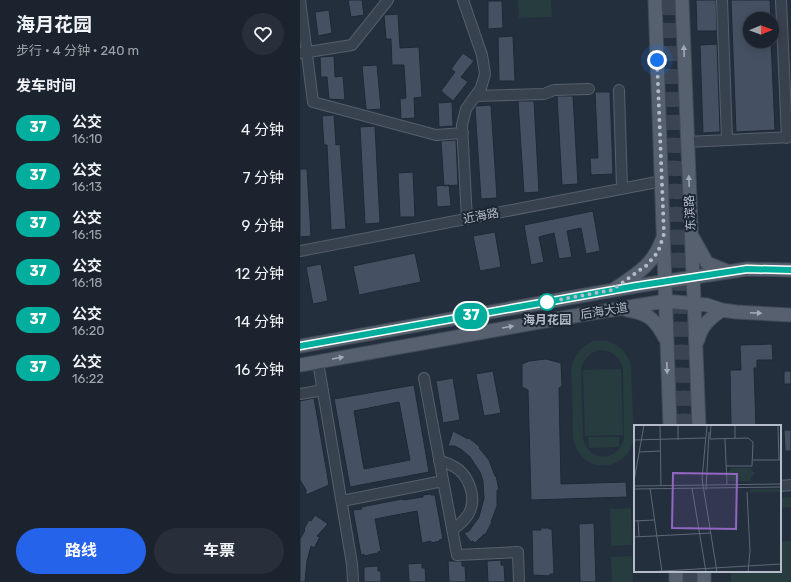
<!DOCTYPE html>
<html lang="zh">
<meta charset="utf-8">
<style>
:root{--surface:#1b232e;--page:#282f3a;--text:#f1f3f6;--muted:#a0a4aa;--line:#39404a;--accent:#2563eb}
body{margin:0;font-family:Rubik,"Noto Sans SC",sans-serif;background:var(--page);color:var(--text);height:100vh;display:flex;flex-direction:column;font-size:15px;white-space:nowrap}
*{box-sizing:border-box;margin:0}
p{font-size:13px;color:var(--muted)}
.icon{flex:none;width:22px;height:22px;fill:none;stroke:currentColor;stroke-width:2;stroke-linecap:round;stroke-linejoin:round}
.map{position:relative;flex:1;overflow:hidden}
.side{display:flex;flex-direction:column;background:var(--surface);width:300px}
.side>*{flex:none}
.badge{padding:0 8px;border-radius:13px;font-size:14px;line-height:26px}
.needle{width:26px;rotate:89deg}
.fabs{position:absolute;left:443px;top:12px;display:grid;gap:8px}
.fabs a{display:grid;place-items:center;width:36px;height:36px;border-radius:50%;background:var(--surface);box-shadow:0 2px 10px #0003,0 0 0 1px var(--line);font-size:20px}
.you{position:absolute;width:20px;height:20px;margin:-10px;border:3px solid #fff;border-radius:50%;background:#1a73e8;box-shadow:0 0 0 6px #1a73e833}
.map>.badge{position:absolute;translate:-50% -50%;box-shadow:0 0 0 2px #fff}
h2{padding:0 16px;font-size:15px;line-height:36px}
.round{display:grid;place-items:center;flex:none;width:42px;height:42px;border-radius:21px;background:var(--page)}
.head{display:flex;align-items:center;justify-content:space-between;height:68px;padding:0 16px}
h1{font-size:19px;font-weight:700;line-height:30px}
.action{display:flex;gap:8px;margin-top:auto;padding:8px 16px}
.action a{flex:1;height:46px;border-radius:24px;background:var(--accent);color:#fff;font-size:16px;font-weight:700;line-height:46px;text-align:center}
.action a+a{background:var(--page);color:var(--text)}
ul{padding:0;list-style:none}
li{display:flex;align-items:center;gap:12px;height:48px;padding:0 16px}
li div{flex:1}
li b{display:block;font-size:15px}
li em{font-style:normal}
li .badge{min-width:44px;font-weight:700;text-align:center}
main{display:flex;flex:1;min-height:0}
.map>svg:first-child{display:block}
.green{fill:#263c3f;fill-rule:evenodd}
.building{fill:#455162;stroke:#1f2835;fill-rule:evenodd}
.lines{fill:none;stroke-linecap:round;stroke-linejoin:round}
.highway-tunnel{stroke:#3a4453;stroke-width:15;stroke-dasharray:15 8;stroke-linecap:butt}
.minor-casing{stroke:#565f6c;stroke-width:12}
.major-casing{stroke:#414a57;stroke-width:15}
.minor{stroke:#38414e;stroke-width:10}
.major{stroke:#56606e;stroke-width:13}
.oneway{fill:#a1aab7}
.line-casing{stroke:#fff;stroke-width:9}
.line{stroke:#01ad9c;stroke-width:6}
.walk{stroke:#b4bcc9;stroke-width:4;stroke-dasharray:0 7.2}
.stop-dot{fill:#fff;stroke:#01ad9c;stroke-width:2}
.labels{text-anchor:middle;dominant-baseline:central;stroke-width:4;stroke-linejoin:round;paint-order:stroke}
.street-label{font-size:12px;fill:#b4bcc9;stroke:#1d2633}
.stop-label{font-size:12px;font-weight:bold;fill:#b4bcc9;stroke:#1d2633}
.inset-road{fill:none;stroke:#5e6776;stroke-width:1}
.view{fill:#9266c3;fill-opacity:0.15;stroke:#9266c3;stroke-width:2}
.inset-edge{fill:none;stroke:#b4bcc9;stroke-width:2}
</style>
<main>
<section class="side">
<div class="head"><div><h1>海月花园</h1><p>步行 · 4 分钟 · 240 m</p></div><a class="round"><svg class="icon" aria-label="heart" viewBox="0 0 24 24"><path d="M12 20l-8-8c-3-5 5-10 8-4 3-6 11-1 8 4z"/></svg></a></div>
<h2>发车时间</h2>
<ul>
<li><span class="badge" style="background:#01ad9c;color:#fff">37</span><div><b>公交</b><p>16:10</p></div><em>4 分钟</em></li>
<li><span class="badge" style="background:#01ad9c;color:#fff">37</span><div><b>公交</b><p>16:13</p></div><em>7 分钟</em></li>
<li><span class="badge" style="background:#01ad9c;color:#fff">37</span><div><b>公交</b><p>16:15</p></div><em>9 分钟</em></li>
<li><span class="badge" style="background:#01ad9c;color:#fff">37</span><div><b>公交</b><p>16:18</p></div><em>12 分钟</em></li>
<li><span class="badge" style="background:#01ad9c;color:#fff">37</span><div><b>公交</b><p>16:20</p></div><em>14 分钟</em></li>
<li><span class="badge" style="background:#01ad9c;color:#fff">37</span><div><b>公交</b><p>16:22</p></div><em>16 分钟</em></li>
</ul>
<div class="action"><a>路线</a><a>车票</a></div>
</section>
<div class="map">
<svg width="491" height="582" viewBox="0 0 491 582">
<rect width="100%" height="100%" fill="#242f3e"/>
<!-- green -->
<path class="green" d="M218,0H251L252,17L219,18Z
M294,341H307L313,343L323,350L330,361L331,367L334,438C332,449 326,459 315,463C299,470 281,462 275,445C272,437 273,427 273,418C272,402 272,385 271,369C274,355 281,346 294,341ZM299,350C311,350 319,356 323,368L324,438C319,462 290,463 283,439L281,369C284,359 289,353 299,350Z
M321,369L323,435L285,436L283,370Z
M288,437H319V447L289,448Z
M491,497V507L480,508V498Z
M331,508L332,545L311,546L310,509Z
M491,541V582H431V571H480V542Z
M332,556L333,582H312L311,557Z"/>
<!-- building -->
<path class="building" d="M48,0H62L64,15L51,17Z
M396,0H416L417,31H397Z
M431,0H470L471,19H450V42L471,41L475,130L436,132Z
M188,1H202L203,28L188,29Z
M29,10L32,33L18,36L15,12Z
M98,14L100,48L119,47L122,97L114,98L115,118L101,119L100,99L106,98L104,65H92L91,39H86L84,15Z
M213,36L215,81H199L198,37Z
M417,44L420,132L403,133L400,45Z
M163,53L174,61L161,77L168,82L153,101L141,91L155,72L151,69Z
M34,56L35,77L43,76L45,100L29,99L27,77H21L20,57Z
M77,65L81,109L67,110L66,109L62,66Z
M295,92H310L313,174L291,175L290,158H298Z
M257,96H273L278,184L262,185Z
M218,101H234L239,192L224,193Z
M152,102L153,126L139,127L138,103Z
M191,105L197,198L181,199L175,107L176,106Z
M34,115L36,145L40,144L46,229L31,230L27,145H24L22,116Z
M75,126L80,223L65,224L60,127Z
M156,140L158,185L144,186L141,141Z
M0,169H7L11,236L0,237Z
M113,172L115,217H100L98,173Z
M149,185L151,206L137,207L136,186Z
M293,211L300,251L286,254L281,228L267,231L272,257L259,259L254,233L239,237L244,262L231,265L224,225Z
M195,232L201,267L180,271L173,236Z
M115,253L121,282L59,295L53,266Z
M21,264L28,301L13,304L6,267Z
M472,344L473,360H457V368H454L456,426H431L430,370H441L440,345Z
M246,359L261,363L262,386L259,388L261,484L326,482L327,497L231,500L228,390L222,387V364L229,361Z
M193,371L201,413L184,416L176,374Z
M484,371H491V384H484Z
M153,378L160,420L143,423L136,381Z
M114,385L129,472L50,487L34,399ZM99,402L110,460L64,469L54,411Z
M14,398L29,485L6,495V490L0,480V401Z
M484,430H491V451H485Z
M153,431L168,439L169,438L180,447L179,448L189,460L195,476H196L199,490H197V506L191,522H192L185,535L184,534L175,543L173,541L171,542L164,533L169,531L179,517L184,498L183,481L180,472L170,457L162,450L155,446H148Z
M131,494V495H135L143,539L139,540L140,541L131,543V541L122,543L117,511L75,519L81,551L78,552V553L64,556V554L61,555L53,510L62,509L61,507L102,499L103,500L123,497V495Z
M15,515L28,524L17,536L20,537L14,548L11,546L7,561L5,582H0V539L5,530L4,529L9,520L11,521Z
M294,523L296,582H280L279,524Z
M241,528H249V529H252L254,574H250V576L233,575L232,530H241Z
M201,560V565H204L205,582H188L187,561Z
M148,561H162V566H165L166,582H149Z
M122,563V568H125L126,582H109L108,564Z
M78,566V571H81V582H64V567Z"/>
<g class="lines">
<!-- highway-tunnel -->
<path class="highway-tunnel" d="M363,0L379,426
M374,0L391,426
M384,571L385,582
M396,571V582"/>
<!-- minor casing -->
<g class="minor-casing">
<path id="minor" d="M0,0L13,102L136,135L163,133
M163,0L182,55L185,74L181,88L166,109L162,125L167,219
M422,0L427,140
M481,0L487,138
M2,53L52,45L88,0
M319,90L322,189
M175,96L244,94L254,90L289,89
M387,142L491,137
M0,251L362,181
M18,362L52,564L53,582
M124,378L157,555L218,552L219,582
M0,394L23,390
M139,461C143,462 148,463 151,465C169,473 178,498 168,515C163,522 158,526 152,530
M480,486L491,485
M42,501L143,481"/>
</g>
<!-- major casing -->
<g class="major-casing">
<path id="major" d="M355,0L370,426
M382,0L399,426
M393,238L407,263L429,272
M316,288C337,274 353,265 362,240
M327,310C348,313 355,319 365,338
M398,340C401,326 410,318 422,310
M0,346L336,286L447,269L491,270
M0,365L268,317L366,301L407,305L422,310L436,312L491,315
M376,571V582
M404,571V582"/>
</g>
<!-- minor -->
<use href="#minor" class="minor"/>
<!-- major -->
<use href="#major" class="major"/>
</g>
<!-- one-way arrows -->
<defs><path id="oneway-solid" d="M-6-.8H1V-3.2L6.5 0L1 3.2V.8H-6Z"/></defs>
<g class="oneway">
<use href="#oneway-solid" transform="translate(384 51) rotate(-92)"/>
<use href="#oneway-solid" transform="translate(389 181) rotate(-92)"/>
<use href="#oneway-solid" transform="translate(456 313) rotate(3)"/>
<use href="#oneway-solid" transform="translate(208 327) rotate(-10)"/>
<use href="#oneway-solid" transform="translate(38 358) rotate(-10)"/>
<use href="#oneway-solid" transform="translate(367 368) rotate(88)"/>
</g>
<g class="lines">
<!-- line casing -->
<g class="line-casing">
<path id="line" d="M0,346L336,286L447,269L491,270"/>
</g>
<!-- line -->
<use href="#line" class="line"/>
<!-- walk -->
<path class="walk" d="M247,302L312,290L347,265L358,252L364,234L357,60"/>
</g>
<!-- markers -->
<circle class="stop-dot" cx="247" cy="302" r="8"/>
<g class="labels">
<!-- street labels -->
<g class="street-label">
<text transform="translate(390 213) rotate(-93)">东滨路</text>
<text transform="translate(181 216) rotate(-11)">近海路</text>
<text transform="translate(304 311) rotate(-9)">后海大道</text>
</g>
<!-- stop labels -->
<g class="stop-label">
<text x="247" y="320">海月花园</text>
</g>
</g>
<!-- overview -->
<g transform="translate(334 425)">
<rect width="147" height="147" fill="#242f3e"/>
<path d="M97,43H115L121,48L116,54L118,56H94V48ZM118,64H147V137L146,67H115Z" fill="#263c3f"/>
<path class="inset-road" d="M26,0L27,61M73,0L68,54L83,147M77,0L76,14L114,13L119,17L118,41H92M101,0V13M144,0L145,35M91,14L93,59M0,15L71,13M44,15V0M5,27L26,26M119,35H147M0,56L10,0M0,61L147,59M16,63L28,147M58,63L72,147M0,64L147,62M72,65L75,7M113,67L116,126L114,147M4,95L5,112M0,96L20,95M0,112L77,108M13,147L147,139"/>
<path class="view" d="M39,48L103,49L102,104L38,103Z"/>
<rect width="147" height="147" class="inset-edge"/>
</g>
</svg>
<div class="fabs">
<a><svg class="needle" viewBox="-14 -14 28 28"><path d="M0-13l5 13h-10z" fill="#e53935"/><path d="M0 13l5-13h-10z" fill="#a0a4aa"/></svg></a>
</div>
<div class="you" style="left:357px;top:60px"></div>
<b class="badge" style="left:171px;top:316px;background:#01ad9c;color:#fff">37</b>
</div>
</main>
